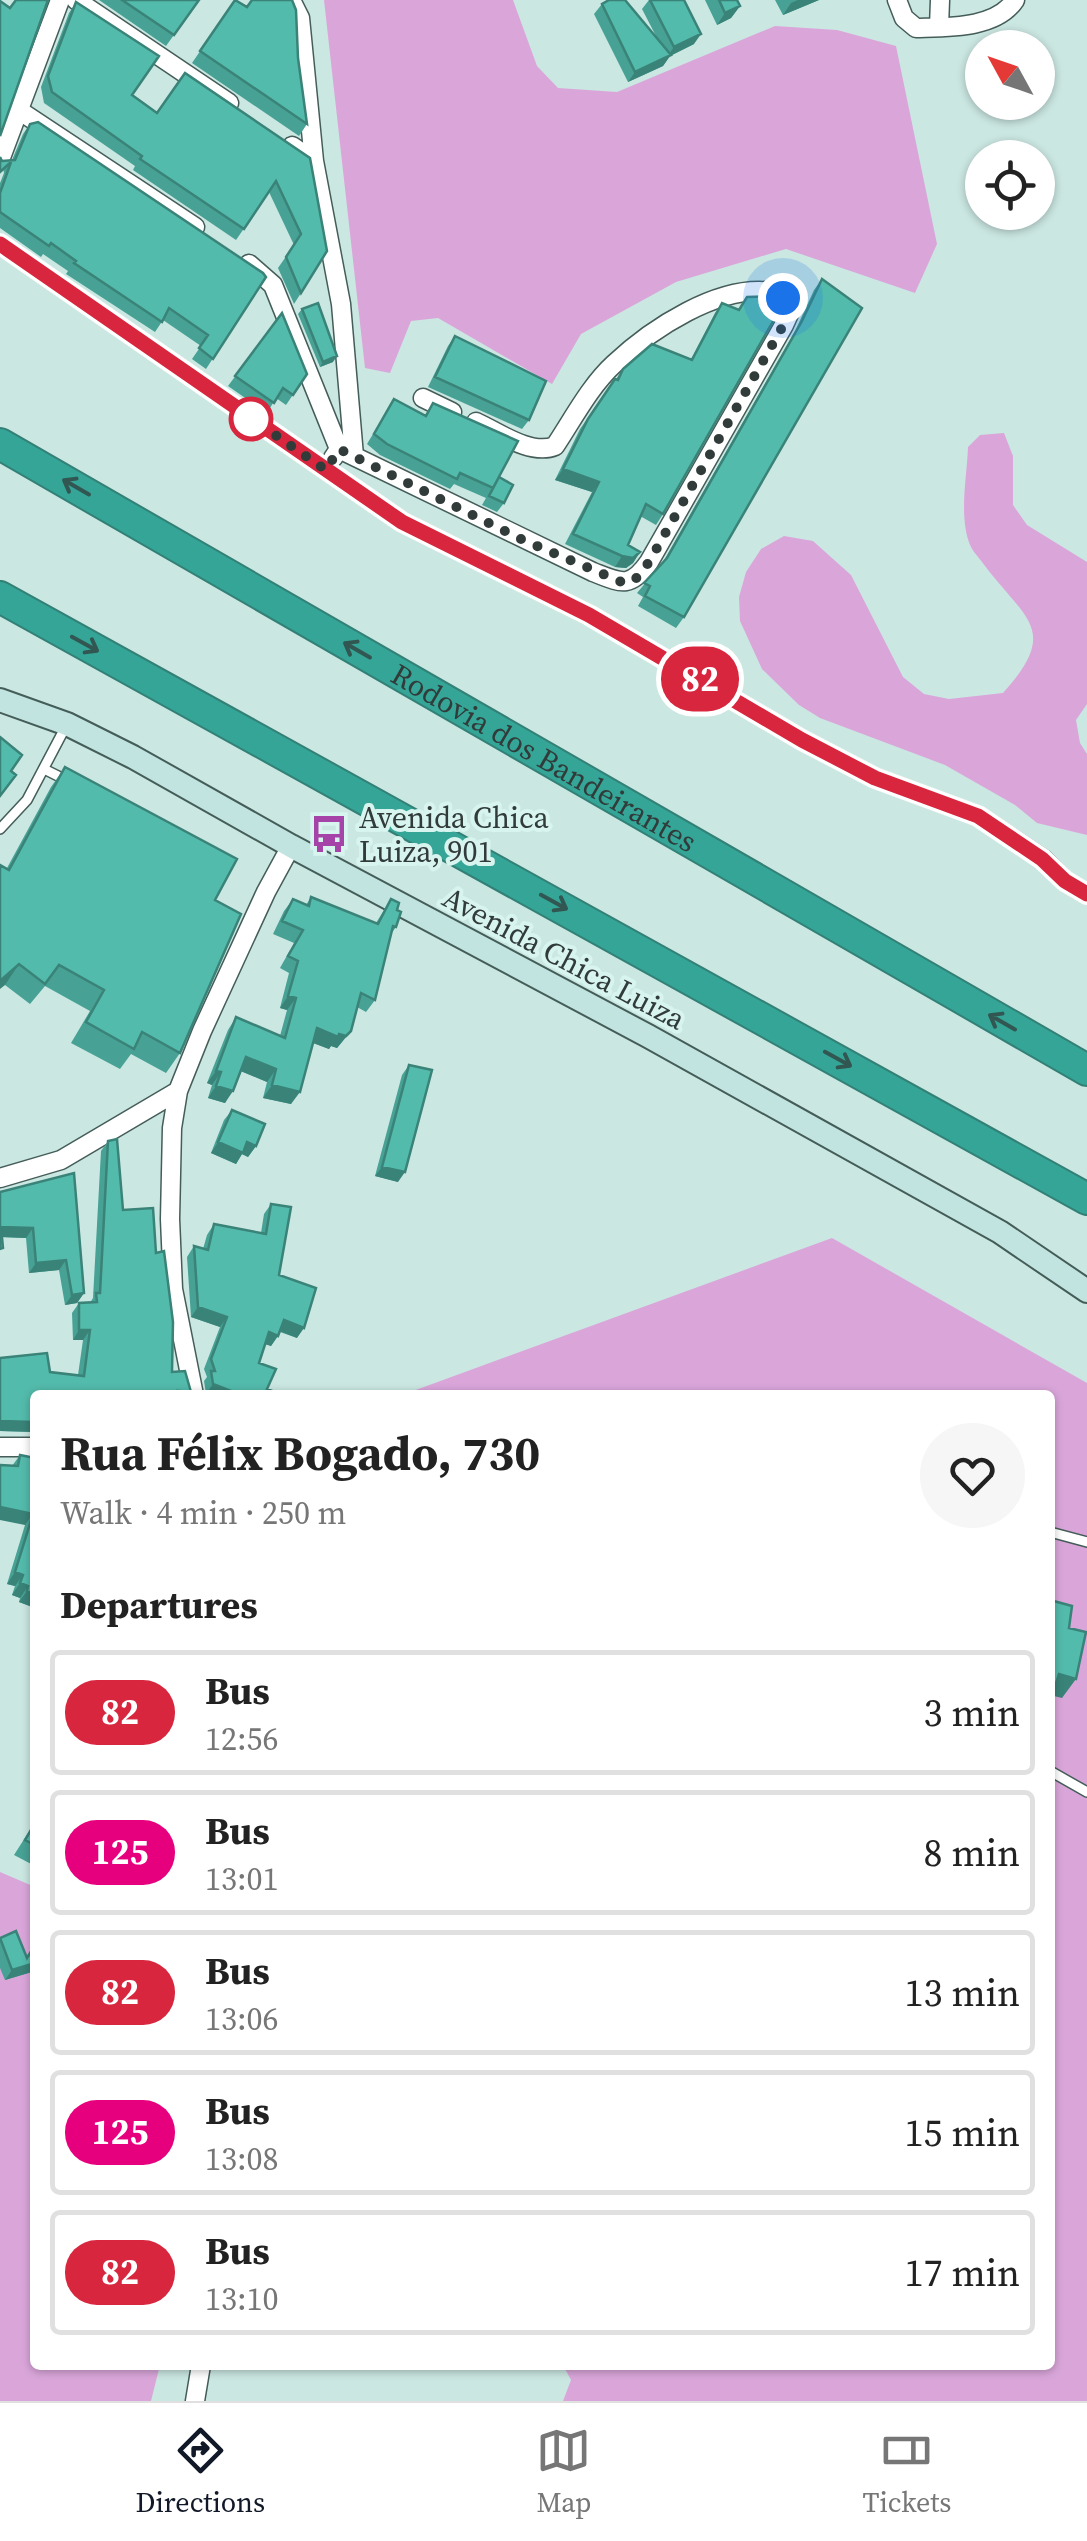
<!DOCTYPE html>
<meta charset="utf-8">
<style>
:root{--surface:#fff;--page:#f6f6f6;--text:#222;--muted:#767676;--line:#e0e0e0;--accent:#111827}
body{margin:0;font-family:"Source Serif 4",serif;background:var(--page);color:var(--text);height:100vh;display:flex;flex-direction:column;font-size:38px;white-space:nowrap}
*{box-sizing:border-box;margin:0}
p{font-size:32px;color:var(--muted)}
.icon{flex:none;width:55px;height:55px;fill:none;stroke:currentColor;stroke-width:2;stroke-linecap:round;stroke-linejoin:round}
.map{position:relative;flex:1;overflow:hidden}
.panel{position:absolute;left:30px;top:1390px;width:1025px;height:980px;display:flex;flex-direction:column;background:var(--surface);border-radius:10px;box-shadow:0 2px 8px #0004}
.panel>*{flex:none}
.badge{padding:0 20px;border-radius:32px;font-size:35px;line-height:65px}
.needle{width:65px;rotate:310deg}
.controls{position:absolute;left:965px;top:30px;display:grid;gap:20px}
.controls a{display:grid;place-items:center;width:90px;height:90px;border-radius:50%;background:var(--surface);box-shadow:0 2px 8px #0004;font-size:50px}
.you{position:absolute;width:50px;height:50px;margin:-25px;border:8px solid #fff;border-radius:50%;background:#1a73e8;box-shadow:0 0 0 15px #1a73e833}
.map>.badge{position:absolute;translate:-50% -50%;box-shadow:0 0 0 5px #fff}
h2{padding:0 30px;font-size:38px;line-height:90px}
.round{display:grid;place-items:center;flex:none;width:105px;height:105px;border-radius:52px;background:var(--page)}
.head{display:flex;align-items:center;justify-content:space-between;height:170px;padding:0 30px}
h1{font-size:48px;font-weight:700;line-height:75px}
ul{padding:0;list-style:none}
li{display:flex;align-items:center;gap:30px;height:125px;margin:0 20px 15px;padding:0 10px;border:5px solid var(--line);border-radius:10px}
li div{flex:1}
li b{display:block;font-size:38px}
li em{font-style:normal}
li .badge{min-width:110px;font-weight:700;text-align:center}
.menu{display:flex;justify-content:space-around;align-items:center;height:140px;border-top:2px solid var(--line);background:var(--surface);font-size:28px;color:var(--muted)}
.menu a{display:grid;justify-items:center;gap:5px}
.menu .active{color:var(--accent)}
.map>svg:first-child{display:block}
.green{fill:#daa6da}
.lines{fill:none;stroke-linecap:round;stroke-linejoin:round}
.service-casing{stroke:#445d58;stroke-width:12}
.minor-casing{stroke:#445d58;stroke-width:21}
.secondary-casing{stroke:#445d58;stroke-width:26}
.motorway-casing{stroke:#338076;stroke-width:34}
.service{stroke:#fff;stroke-width:9}
.minor{stroke:#fff;stroke-width:18}
.secondary{stroke:#c2e4e0;stroke-width:22}
.motorway{stroke:#34a597;stroke-width:30}
.wall{fill:#47a194}
.shaded-wall{fill:#3a8378}
.building{fill:#53bbac;stroke:#3a8378;stroke-width:2.5}
.oneway{stroke:#325651}
.line-casing{stroke:#fff;stroke-width:22}
.line{stroke:#d7263d;stroke-width:15}
.walk{stroke:#313c3a;stroke-width:10;stroke-dasharray:0 18}
.stop-dot{fill:#fff;stroke:#d7263d;stroke-width:5}
.labels{text-anchor:middle;dominant-baseline:central;stroke-width:8;stroke-linejoin:round;paint-order:stroke}
.street-label{font-size:30px;fill:#313c3a;stroke:#d8f4ef}
.poi-label{font-size:30px;fill:#313c3a;stroke:#d8f4ef;text-anchor:start}
</style>
<div class="map">
<svg width="1087" height="2401" viewBox="0 0 1087 2401">
<rect width="100%" height="100%" fill="#cbe7e2"/>
<!-- green -->
<path class="green" d="M324,0H513L537,66L558,88L617,92L775,26L837,30L896,46L937,244L915,293L786,249L676,282L581,334L552,384L438,318L411,321L390,373L365,368Z
M1004,433L1013,456V505L1027,525L1087,562V704L1076,720L1080,743L1087,754V835L1037,823L1015,805L945,765L820,718L799,705L762,669L740,621L739,597L746,572L761,549L784,536L813,541L851,575L903,677L924,694L949,699L1003,693C1060,630 1026,620 985,566C981,560 974,553 971,547C958,519 967,477 968,447L980,435Z
M832,1238L1087,1383V2401H563L571,2380L563,2365H1050V1395H402Z
M0,1872L35,1887V2365H160L151,2401H0Z"/>
<g class="lines">
<!-- service casing -->
<g class="service-casing">
<path id="service" d="M46,770L66,780
M0,829L27,800L66,726
M1050,1532L1087,1542
M1050,1771L1087,1792"/>
</g>
<!-- minor casing -->
<g class="minor-casing">
<path id="minor" d="M76,0L229,103
M291,0L300,18L314,161
M897,0L904,18L916,28C947,27 996,29 1015,0
M939,27L940,0
M20,111L195,227
M292,146L314,161L341,304L354,456
M0,160L60,0
M0,244L402,522L589,615L802,740L875,778L978,816L1043,859L1065,881L1087,894
M249,264L273,285L339,449L333,458
M423,398L452,412
M339,449L593,572C621,583 630,589 649,562L784,325L789,314L788,305L772,292C719,284 651,329 614,364C590,386 573,419 555,446C531,456 498,432 476,422
M0,1178L61,1160L178,1091
M194,1395L173,1289L170,1219L172,1128L178,1091L202,1031L266,892L291,846
M0,1447H35
M195,2401L201,2365"/>
</g>
<!-- secondary casing -->
<g class="secondary-casing">
<path id="secondary" d="M0,700L67,724L133,757L291,846L648,1036L1000,1232L1087,1291"/>
</g>
<!-- motorway casing -->
<g class="motorway-casing">
<g id="motorway">
<path id="s1" d="M0,444L1087,1070"/>
<path d="M0,597L1087,1199"/>
</g>
</g>
<!-- service -->
<use href="#service" class="service"/>
<!-- minor -->
<use href="#minor" class="minor"/>
<!-- secondary -->
<use href="#secondary" class="secondary"/>
<!-- motorway -->
<use href="#motorway" class="motorway"/>
</g>
<!-- wall -->
<path class="wall" d="M99,0H199L166,46Z
M235,0L298,58L307,124L299,136L192,63Z
M649,0H684L694,44L670,56L663,66L628,82L594,14L602,4L657,38L642,9Z
M705,0H737L740,6L731,18L717,25Z
M775,0H819L783,15Z
M76,2L132,95L157,113L310,158L301,293L294,304L278,268L294,245L269,192L236,240L133,170L135,166L44,103L41,87L69,13Z
M30,124L266,277L206,369L192,359L201,346L163,320L155,332L66,274L68,271L43,254L41,257L0,228V183L4,173L2,161L12,160L23,134Z
M822,279L684,617L676,628L638,606L643,597L637,593L663,562L795,331L814,290Z
M747,297L663,514L656,525L640,516L628,545L640,552L633,563L626,568L615,567L565,544L592,492L555,480L580,429L615,379H616L623,369L691,359L715,313L722,303L738,310Z
M302,309L333,362L320,367L298,314Z
M282,313L307,374L286,405L276,398L267,413L228,386Z
M455,336L529,420L522,429L428,387L448,346Z
M394,399L425,415L433,403L498,479L504,503L497,512L482,505L486,498L454,484L450,489L380,455L367,444Z
M65,767L215,900L180,1053L166,1073L131,1054L120,1069L71,1043L90,1011L45,986L30,1004L5,985L7,868L51,787Z
M311,897L376,923L391,899L396,927L391,934L375,1000L366,1012L357,1007L351,1031L337,1048L331,1046L329,1049L313,1043L291,1104L263,1098L267,1082L241,1071L225,1103L208,1098L212,1085L207,1083L228,1030L236,1017L280,1036L287,1010L280,1008L289,973L280,968L294,943L273,934L284,911L293,899L306,905Z
M409,1065L398,1182L375,1176L402,1075Z
M232,1110L256,1146L248,1157L242,1154L236,1164L211,1153L224,1120Z
M108,1141L123,1210L156,1253L173,1322L35,1432L0,1431V1358L50,1372L78,1375L83,1340H73L72,1313L79,1303H90L93,1298L101,1151Z
M74,1173L84,1293L77,1303L65,1305L59,1270L29,1273L26,1238L2,1237L0,1192Z
M271,1204L279,1275L297,1338L280,1332L271,1346L265,1344L259,1363L267,1389L282,1395H208L206,1394L204,1381L207,1377L204,1369L220,1327L191,1317L187,1257L194,1246L203,1249L207,1235L214,1224L261,1233L264,1214Z
M20,1455L35,1458V1608L19,1602L20,1598L12,1595L15,1586L7,1584L25,1525L12,1466Z
M35,1822V1866L14,1855Z
M0,1938L27,1957L35,1943V1971L5,1980L0,1968Z"/>
<!-- shaded-wall -->
<path class="shaded-wall" d="M798,0H819L783,15L791,3Z
M740,6L731,18L717,25L725,13Z
M701,34L694,44L670,56L663,66L628,82L635,72L667,57L674,47Z
M337,356L333,362L320,367L323,362Z
M563,469L599,482L592,492L555,480Z
M640,552L633,563L626,568L615,567L622,556Z
M19,964L5,985L0,989V981Z
M288,996L296,998L287,1010L280,1008Z
M317,1028L339,1034L351,1031L337,1048L331,1046L329,1049L308,1041Z
M246,1057L276,1069L267,1082L238,1070Z
M216,1071L221,1072L212,1085L207,1083Z
M272,1085L300,1092L291,1104L263,1098Z
M216,1086L233,1091L225,1103L208,1098Z
M218,1142H247L256,1146L248,1157L242,1154L236,1164L211,1153Z
M382,1167L405,1172L398,1182L375,1176Z
M1,1227L33,1228L26,1238L0,1237Z
M66,1260L59,1270L29,1273L36,1263Z
M84,1293L77,1303L65,1305L72,1295Z
M198,1307L227,1317L220,1327L191,1317Z
M284,1320L304,1328L297,1338L277,1330Z
M79,1330H90L83,1340H73Z
M269,1332L278,1336L271,1346L262,1343Z
M213,1384L241,1395L206,1394Z
M0,1421L35,1422V1432L0,1431Z
M0,1507L33,1514L25,1525L0,1520Z
M15,1572L23,1575L15,1586L7,1584Z
M20,1583L28,1586L20,1598L12,1595Z
M27,1591L35,1594V1608L19,1602Z
M1059,1674L1076,1679L1062,1698L1050,1695Z
M35,1963V1971L5,1980L12,1970Z"/>
<!-- building -->
<path class="building" d="M16,0H48L0,136V1L10,8Z
M122,0H199L174,35Z
M235,0L247,7L252,0H292L296,10L298,58L307,124L200,51Z
M609,0H625L671,55L635,72L602,4Z
M650,0H684L701,34L674,47Z
M719,0H737L740,6L725,13Z
M76,2L159,56L132,95L157,113L185,73L310,158L327,251L301,293L286,257L301,234L276,181L244,229L140,159L142,156L52,92L48,76Z
M38,122L263,273L266,277L213,359L199,348L208,335L169,308L162,322L74,263L76,261L51,243L49,246L0,212V193L11,162L0,172V157L2,161L15,160L30,124Z
M822,279L862,308L684,617L645,596L650,586L644,583L667,558L802,321Z
M777,296L784,301L780,309L663,514L646,504L628,545L640,552L633,558L622,556L573,534L599,482L563,469L588,419L615,379L618,380L623,369L652,344L692,360L722,303L739,310L747,297Z
M318,303L337,356L323,362L302,309Z
M282,313L307,374L293,395L283,388L274,403L235,376Z
M455,336L546,381L529,420L435,377Z
M394,399L426,416L433,403L518,441L493,488L460,473L457,479L387,444L374,434Z
M499,477L513,485L504,503L489,496Z
M0,737L22,755L11,771L16,775L0,796Z
M65,767L237,859L215,900L241,914L180,1053L142,1032L134,1049L86,1022L104,990L59,965L45,984L19,964L0,981V865L9,870Z
M311,897L378,924L391,899L399,903L397,910L401,912L396,927L393,926L375,1000L361,993L351,1031L346,1036L339,1034L338,1037L317,1028L300,1092L272,1085L276,1069L246,1057L233,1091L216,1086L221,1072L216,1071L236,1017L285,1038L296,998L288,996L298,961L288,956L303,930L282,921L293,899L309,906Z
M409,1065L432,1070L405,1172L382,1167Z
M232,1110L265,1124L256,1146L247,1142L243,1153L218,1142Z
M117,1139L123,1210L153,1208L156,1253L164,1251L173,1322L172,1372L185,1371L191,1392L178,1391L179,1395H35V1422L0,1421V1358L47,1353L50,1372L84,1376L90,1330H79V1303L97,1302L96,1293H100L108,1141Z
M74,1173L84,1293L72,1295L66,1260L36,1263L33,1228L1,1227L3,1248L0,1249V1192Z
M271,1204L291,1207L279,1275L316,1288L304,1328L284,1320L278,1336L269,1332L259,1363L276,1369L267,1389L282,1395H241L213,1384L211,1371H215L211,1359L227,1317L198,1307L194,1246L208,1250L214,1224L266,1234Z
M20,1455L35,1458V1594L27,1591L28,1586L20,1583L23,1575L15,1572L33,1514L0,1507V1465L18,1466Z
M1050,1600L1072,1606L1069,1628L1086,1632L1076,1679L1059,1674L1050,1702Z
M35,1823V1845L25,1840Z
M16,1931L27,1958L35,1945V1963L12,1970L0,1938Z"/>
<!-- one-way arrows -->
<defs><path id="oneway-shaft" d="M-6 0H5M1.5-3L5.5 0L1.5 3" fill="none" stroke-width="1.6" stroke-linecap="round" stroke-linejoin="round" transform="scale(2.5)"/></defs>
<g class="oneway">
<use href="#oneway-shaft" transform="translate(76 487) rotate(-150)"/>
<use href="#oneway-shaft" transform="translate(85 644) rotate(29)"/>
<use href="#oneway-shaft" transform="translate(357 650) rotate(-150)"/>
<use href="#oneway-shaft" transform="translate(554 902) rotate(29)"/>
<use href="#oneway-shaft" transform="translate(1002 1022) rotate(-150)"/>
<use href="#oneway-shaft" transform="translate(838 1059) rotate(29)"/>
</g>
<g class="lines">
<!-- line casing -->
<g class="line-casing">
<path id="line" d="M0,244L402,522L589,615L802,740L875,778L978,816L1042,859L1065,881L1087,894"/>
</g>
<!-- line -->
<use href="#line" class="line"/>
<!-- walk -->
<path class="walk" d="M251,419L249,417L326,470L339,449L523,540L624,583L634,581L649,562L784,324L789,314L783,298"/>
</g>
<!-- icons -->
<defs>
<g id="bus-bare" transform="scale(3)"><path d="M-5-6H5V4H4V6H2V4H-2V6H-4V4H-5ZM-3.5-4V0h7V-4ZM-3.5 1.2v1.5H-2V1.2ZM2 1.2v1.5H3.5V1.2Z" fill="#a643a9" stroke="#d8f4ef" stroke-width="2.5" paint-order="stroke"/></g>
</defs>
<g fill-rule="evenodd">
<use href="#bus-bare" x="329" y="834"/>
</g>
<!-- markers -->
<circle class="stop-dot" cx="251" cy="419" r="20"/>
<g class="labels">
<!-- street labels -->
<g class="street-label">
<text stroke="none"><textPath href="#s1" startOffset="628">Rodovia dos Bandeirantes</textPath></text>
<text transform="translate(564 958) rotate(28)">Avenida Chica Luiza</text>
</g>
<!-- poi labels -->
<g class="poi-label">
<text x="359" y="817">Avenida Chica<tspan x="359" dy="34">Luiza, 901</tspan></text>
</g>
</g>
</svg>
<div class="controls">
<a><svg class="needle" viewBox="-14 -14 28 28"><path d="M0-13l5 13h-10z" fill="#e53935"/><path d="M0 13l5-13h-10z" fill="#767676"/></svg></a>
<a><svg class="icon" aria-label="locate" viewBox="0 0 24 24"><circle cx="12" cy="12" r="6"/><path d="M12 2v4M12 18v4M2 12h4M18 12h4"/></svg></a>
</div>
<div class="you" style="left:783px;top:298px"></div>
<b class="badge" style="left:700px;top:679px;background:#d7263d;color:#fff">82</b>
<section class="panel">
<div class="head"><div><h1>Rua Félix Bogado, 730</h1><p>Walk · 4 min · 250 m</p></div><a class="round"><svg class="icon" aria-label="heart" viewBox="0 0 24 24"><path d="M12 20l-8-8c-3-5 5-10 8-4 3-6 11-1 8 4z"/></svg></a></div>
<h2>Departures</h2>
<ul>
<li><span class="badge" style="background:#d7263d;color:#fff">82</span><div><b>Bus</b><p>12:56</p></div><em>3 min</em></li>
<li><span class="badge" style="background:#e6007e;color:#fff">125</span><div><b>Bus</b><p>13:01</p></div><em>8 min</em></li>
<li><span class="badge" style="background:#d7263d;color:#fff">82</span><div><b>Bus</b><p>13:06</p></div><em>13 min</em></li>
<li><span class="badge" style="background:#e6007e;color:#fff">125</span><div><b>Bus</b><p>13:08</p></div><em>15 min</em></li>
<li><span class="badge" style="background:#d7263d;color:#fff">82</span><div><b>Bus</b><p>13:10</p></div><em>17 min</em></li>
</ul>
</section>
</div>
<nav class="menu">
<a class="active"><svg class="icon" aria-label="directions" viewBox="0 0 24 24"><path d="M12 3l9 9-9 9-9-9zM9 14v-3h6M13 9l2 2-2 2"/></svg>Directions</a>
<a><svg class="icon" aria-label="map" viewBox="0 0 24 24"><path d="M3 6l6-2 6 2 6-2v14l-6 2-6-2-6 2zM9 4v14M15 6v14"/></svg>Map</a>
<a><svg class="icon" aria-label="tickets" viewBox="0 0 24 24"><path d="M3 7h18v10H3zM15 7v10"/></svg>Tickets</a>
</nav>
